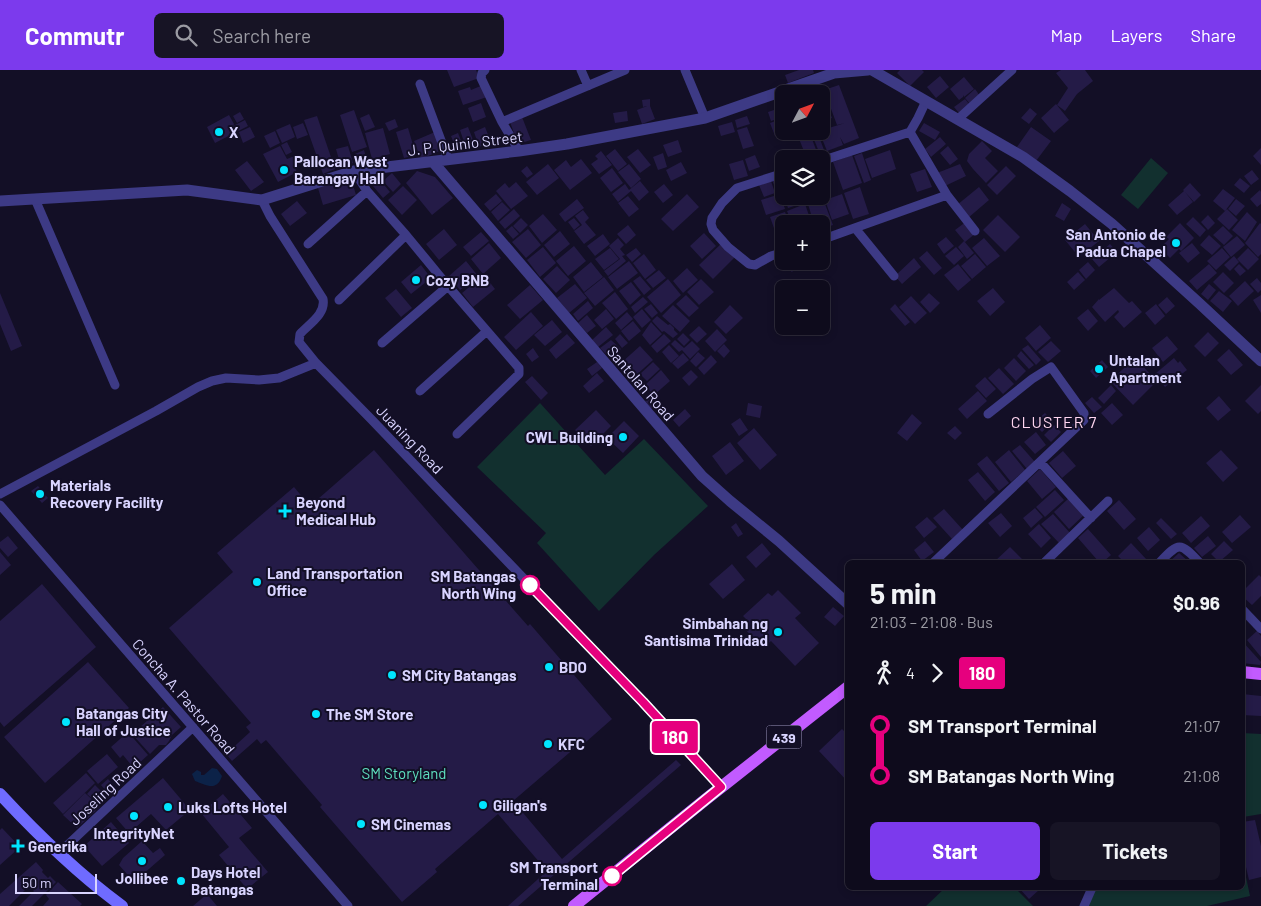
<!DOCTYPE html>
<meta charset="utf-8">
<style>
:root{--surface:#0e0b1c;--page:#171425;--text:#f1f3f6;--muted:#9b9ba3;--line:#2e2b3b;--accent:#7c3aed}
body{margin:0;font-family:Barlow,sans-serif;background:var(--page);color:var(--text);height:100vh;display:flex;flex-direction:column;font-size:19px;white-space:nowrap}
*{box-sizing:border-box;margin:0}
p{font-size:16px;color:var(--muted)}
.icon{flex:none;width:28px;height:28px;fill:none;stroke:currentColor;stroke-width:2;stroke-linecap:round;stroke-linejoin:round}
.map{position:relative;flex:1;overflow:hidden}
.details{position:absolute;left:845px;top:490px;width:400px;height:330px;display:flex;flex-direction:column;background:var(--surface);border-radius:8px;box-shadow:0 2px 8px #0003,0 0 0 1px var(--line)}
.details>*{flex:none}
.badge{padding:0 10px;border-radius:4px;font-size:18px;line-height:32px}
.needle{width:32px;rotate:49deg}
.tools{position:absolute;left:775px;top:15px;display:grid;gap:10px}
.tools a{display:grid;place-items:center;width:55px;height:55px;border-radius:8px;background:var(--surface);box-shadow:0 2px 8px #0003,0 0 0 1px var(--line);font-size:25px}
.scale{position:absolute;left:15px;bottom:12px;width:82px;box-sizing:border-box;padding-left:5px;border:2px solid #d9d4ff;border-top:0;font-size:14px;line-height:18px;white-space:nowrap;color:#d9d4ff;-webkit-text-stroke:4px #130f26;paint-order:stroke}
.map>.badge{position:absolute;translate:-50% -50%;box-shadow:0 0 0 2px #fff}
.legs{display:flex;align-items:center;gap:8px;height:55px;padding:0 25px;font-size:16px}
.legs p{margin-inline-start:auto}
.overview{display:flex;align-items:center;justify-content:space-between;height:85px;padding:0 25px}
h1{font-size:28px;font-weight:700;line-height:38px}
.primary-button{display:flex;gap:10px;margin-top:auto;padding:10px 25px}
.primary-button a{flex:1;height:58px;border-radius:8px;background:var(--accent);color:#fff;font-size:20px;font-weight:700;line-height:58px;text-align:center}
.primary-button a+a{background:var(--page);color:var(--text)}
ul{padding:0 25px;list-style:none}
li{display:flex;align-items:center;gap:18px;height:50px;font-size:19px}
li i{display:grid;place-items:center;width:8px;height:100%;margin:0 6px;background:currentColor}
li i::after{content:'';width:12px;height:12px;margin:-6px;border:4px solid;border-radius:50%;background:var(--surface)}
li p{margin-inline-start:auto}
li:first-child i{background:linear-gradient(#0000 50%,currentColor 0)}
li:last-child i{background:linear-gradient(currentColor 50%,#0000 0)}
header{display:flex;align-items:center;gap:30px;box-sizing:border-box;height:70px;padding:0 25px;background:var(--accent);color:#fff}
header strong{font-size:24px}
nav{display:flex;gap:28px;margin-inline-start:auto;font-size:18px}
.search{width:350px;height:45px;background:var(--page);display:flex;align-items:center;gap:12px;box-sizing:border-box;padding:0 18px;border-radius:8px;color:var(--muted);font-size:19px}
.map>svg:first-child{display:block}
.green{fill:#12302f}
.water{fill:#0c2248}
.building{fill:#241b47}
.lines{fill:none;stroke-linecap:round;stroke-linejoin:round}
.minor{stroke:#3d3a85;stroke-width:9}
.tertiary{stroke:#3d3a85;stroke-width:11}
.secondary{stroke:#6f6bff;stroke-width:12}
.primary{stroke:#c25bff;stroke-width:12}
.line-1-casing{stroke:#fff;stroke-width:11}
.line-1{stroke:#e6007e;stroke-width:8}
.poi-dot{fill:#00e5ff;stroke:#130f26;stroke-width:2}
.stop-1-dot{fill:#fff;stroke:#e6007e;stroke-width:2.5}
.labels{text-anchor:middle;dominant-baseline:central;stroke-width:4;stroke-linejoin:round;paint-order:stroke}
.shield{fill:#130f26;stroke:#9e99be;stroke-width:1}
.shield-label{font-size:14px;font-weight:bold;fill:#d9d4ff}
.poi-label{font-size:15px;font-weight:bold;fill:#d9d4ff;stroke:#130f26;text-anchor:start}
.street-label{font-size:15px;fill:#d9d4ff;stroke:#130f26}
.stop-label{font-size:15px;font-weight:bold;fill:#d9d4ff;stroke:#130f26;text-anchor:end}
.park-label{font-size:15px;fill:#5fe0c0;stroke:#130f26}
.neighbourhood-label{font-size:16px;letter-spacing:1px;fill:#ffd6f0;stroke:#130f26}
</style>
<header>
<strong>Commutr</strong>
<div class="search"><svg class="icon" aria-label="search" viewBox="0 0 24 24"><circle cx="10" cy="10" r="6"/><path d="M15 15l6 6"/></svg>Search here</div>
<nav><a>Map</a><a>Layers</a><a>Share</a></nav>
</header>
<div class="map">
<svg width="1261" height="836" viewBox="0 0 1261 836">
<rect width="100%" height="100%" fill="#130f26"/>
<!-- green -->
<path class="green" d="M1151,88L1168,103L1138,139L1121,125Z
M540,333L605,405L644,369L708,436L654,485L599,541L537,473L546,463L477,397Z
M1242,663L1261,664V744L1243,747Z
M1243,793L1250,826L1207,836H1079L1090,818H1242Z
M945,818H1015L1033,836H926Z"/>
<!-- water -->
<path class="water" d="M212,698L217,699L222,706C217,722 206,715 195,711L192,704L197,700L201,702V705H204Z"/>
<!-- building -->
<path class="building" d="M447,0H476L479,8L454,17Z
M799,0H813L814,3L788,13L785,5Z
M900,0H922L924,2L910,16L897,3Z
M1061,0H1085L1093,11L1077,24L1065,41L1057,35L1068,18L1056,3Z
M940,6L949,17L936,28L927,17Z
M964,7L974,19L964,27L963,25V27L959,30L950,19Z
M483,15L487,27L463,35L458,21L470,17L471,20Z
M839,15L859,68L844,74L840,67L843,75L827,81L819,61L845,53L837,55L824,20Z
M821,19L832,48L821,52V24H814L821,21Z
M975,19L980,26L970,34L965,28Z
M650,29V36L655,49L642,54L637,40L647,36L643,37L642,30Z
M965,29L970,35L959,43L954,37Z
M481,33L486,47L473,52L468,38Z
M1056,34L1069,50L1054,63L1041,48Z
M1030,38L1037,44L1029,54L1021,48Z
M777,39L780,48L771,51L768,42Z
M354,40L367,77L352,82L340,45Z
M627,41L628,51L615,53L613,43Z
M240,42L244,49L237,53L233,46Z
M369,44L375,57L365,61L360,48Z
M229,45L234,54L233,56L245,50L248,56L215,73L207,57Z
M317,46L335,99L323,104L304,50Z
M747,46L750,54L737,58L735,50Z
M522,47L531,70L518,74L510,52Z
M395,49L398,57L389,61L385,53Z
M781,49L784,56V61L787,62L775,66L770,53Z
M732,52L735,62L721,66L718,56Z
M303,53L308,65L297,69L293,57Z
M924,53L940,62L935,70L919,61Z
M290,54L295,67L282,73L276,60Z
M250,57L255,67L243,73L239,62Z
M468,57L475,75L466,78L460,60Z
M485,57L491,72L479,77L474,62Z
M747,57L754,76L743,79L737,60Z
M1031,57L1051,71L1036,91L1017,77Z
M383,58L390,84L372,89L365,63Z
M408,58L416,85L404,88L396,62Z
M275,61L280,73L270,78L264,66Z
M796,61H809L818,85L807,89Z
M435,62L442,80L421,89L414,71Z
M458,63L462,73L455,76L451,66Z
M818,64L824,80L819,82L813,67Z
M940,67L946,74L931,87L925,79Z
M678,70L682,82L668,87L663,75Z
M982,71L992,81L985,88L998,101L986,113L973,99L967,91L969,84Z
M287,72L292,82L286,85L281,75Z
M280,76L287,89L297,85L301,92L294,96L297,102L278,112L263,84Z
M348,76L353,93L341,97L336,79Z
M948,76L958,89L950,95L940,83Z
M1261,78V95L1253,86Z
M615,79L627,94L618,101L606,86Z
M638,79L651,95L640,103L627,87Z
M364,80L367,91L358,94L355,84Z
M890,80L896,99L872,108L865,89Z
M601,81L612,95L599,104L591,94L598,89L595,86Z
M663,83L667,97L658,100L653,87Z
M862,83L871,110L864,113L854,86Z
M755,85L760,97L749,101L745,89Z
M852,85L862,113L843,120L833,92Z
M581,89L592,103L570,120L554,100L566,90L571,97Z
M743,90L748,106L734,110L729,94Z
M247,91L264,112L251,121L235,100Z
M681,92L687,103L671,111L666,100Z
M548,94L559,108L537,125L526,112Z
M629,94L641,109L631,118L618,102Z
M960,94L966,106L945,116L937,103Z
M527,96L533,104L527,108L521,101Z
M1006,96L1016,106L997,125L987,115Z
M612,98L623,113L611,122L600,108Z
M925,99L932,117L917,122L910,104Z
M1252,100L1259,109L1251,115L1244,106Z
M417,101L435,107L453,128L432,145L406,113Z
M392,103L401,114L393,122L383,111Z
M784,106V120L777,122L772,110Z
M351,108L356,125L323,135L318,118Z
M1240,108L1250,116L1244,123L1234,115Z
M380,110L390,122L383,128L373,116Z
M640,111L649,122L639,131L631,121L618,132L612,124L625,114L629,120Z
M771,111L775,123L764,127L759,115Z
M516,112L528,126L511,139L496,121L505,113L509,118Z
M1190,113L1201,125L1194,132L1185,122L1193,132L1177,145L1168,135L1184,121L1183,120Z
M664,114L673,125L663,133L654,122Z
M403,116L417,130L402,145L388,130Z
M860,117L869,144L853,149L844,123Z
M979,117L989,130L968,148L957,135Z
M1223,119L1235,128L1225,141L1213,131Z
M1260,120L1261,122V134L1257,137L1250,129Z
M496,124L502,131L490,141L484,134Z
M687,124L699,137L673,161L661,149Z
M780,124L785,139L766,145L761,130Z
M842,124L849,144L832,150L825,130Z
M628,126L639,139L629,147L618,133Z
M784,126H798L800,134L788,138Z
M577,129L584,138L565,152L559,144Z
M823,129L833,155L821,159V154H814L808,134Z
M1236,129L1245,136L1236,146L1228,139Z
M297,131L307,143L290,156L281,144Z
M502,132L510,140L498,151L491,142Z
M1062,133L1071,139L1064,151L1055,146Z
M805,134L812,154H792L787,141Z
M514,139L520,146L505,159L499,152Z
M1227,139L1238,150L1229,160L1217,149Z
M583,140L589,148L585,152L596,165L584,174L574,161L582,155L575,146Z
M785,142L790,154H784V171L779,172L770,147Z
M1247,142L1257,152L1245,171L1232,160Z
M543,144L557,160L542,173L529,156Z
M998,145L1020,167L1005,182L983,160Z
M1208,145L1215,153L1208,160L1201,152Z
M1193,147L1206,160L1200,167L1186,154Z
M521,148L528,155L520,163L513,156Z
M574,148L580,155L574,160L568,152Z
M967,151L976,163L965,172L955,160Z
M1180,153L1194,168L1181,181L1179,179L1170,188L1160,178L1169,169L1166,167Z
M1260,153L1261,154V184L1258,187L1245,173Z
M1085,154L1099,171L1079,187L1065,170Z
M628,155L636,165L626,174L617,164Z
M512,156L519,164L513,169L506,161Z
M1223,156L1233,166L1224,175L1213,165Z
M444,159L457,175L439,190L426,174Z
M528,159L541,175L526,188L512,172Z
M560,161L570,174L554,187L544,175Z
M481,162L489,171L471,186L463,177Z
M704,163L716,176L702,189L690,176Z
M603,164L610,174L595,186L587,176Z
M1209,165L1221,176L1212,185L1200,175Z
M1237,166L1245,175L1231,187L1223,177Z
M946,167L954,176L944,184L937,174Z
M618,168L624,175L620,179L625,185L622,186L626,191L608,206L604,201L620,189L609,176Z
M984,168L1000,186L987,196L972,178Z
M964,171L974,183L967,189L958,177Z
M723,172L736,186L713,209L699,195Z
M489,173L501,188L483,204L471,189Z
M1192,173L1200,183L1188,193L1179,183Z
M1110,174L1117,182L1099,197L1092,189Z
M574,176L586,191L568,206L556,191Z
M543,177L556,193L540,207L527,190Z
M956,177L964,186L954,195L945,186Z
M610,178L619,189L604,200L595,189Z
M636,178L641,184L632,192L626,185Z
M1222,178L1230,187L1216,200L1207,191Z
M1248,178L1259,189L1248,200L1237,189Z
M927,181L942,198L934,205L919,188Z
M644,184L656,200L645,209L633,193Z
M784,184V191H801L792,202L775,187Z
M975,184L986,197L972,209L961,196Z
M1234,186L1239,192L1230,201L1224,195Z
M914,188L921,197L902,214L895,206Z
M466,191L478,206L460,220L449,206Z
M629,191L638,203L617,219L608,207Z
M591,192L603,207L584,222L573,207Z
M1088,192L1095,200L1086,209L1079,200Z
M958,194L971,210L958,221L944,205Z
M1209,194L1217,203L1197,220L1189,211Z
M1239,194L1246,201L1240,206L1234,199Z
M421,195L431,208L411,224L401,212Z
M557,196L570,210L556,223L543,209Z
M687,198L698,210L683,223L673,211Z
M659,200L666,208L653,218L646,210Z
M1078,202L1085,210L1074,220L1067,212Z
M1223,202L1234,213L1224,223L1213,212Z
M484,205L495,219L473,237L462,223Z
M640,206L651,219L644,225L633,211Z
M604,207L614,220L595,236L584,223Z
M1257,208L1261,213V220L1258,223L1250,214Z
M668,209L681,225L661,243L647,227Z
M701,209L714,222L699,235L687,222Z
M1245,211L1254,221L1238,236L1229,226Z
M631,212L641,225L630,235L619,221Z
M575,214L587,228L569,243L557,228Z
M1209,214L1216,220L1208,230L1201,224Z
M530,215L543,230L520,249L507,235Z
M993,218L1005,232L990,246L977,231Z
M1114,218L1129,233L1132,231L1142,242L1124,258L1114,247L1119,242L1118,240L1105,252L1092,237L1099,229V230Z
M396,219L412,238L401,247L385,228Z
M1219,221L1232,231L1223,242L1210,231Z
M615,222L628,239L616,249L602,233Z
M0,223L22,276L11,281L0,254Z
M929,223L940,233L930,243L920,232Z
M686,225L699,238L689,247L676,234Z
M1261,225V243L1253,230Z
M911,226L927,243L915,254L899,237Z
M643,227L648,232L635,243L631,237Z
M1167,227L1175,236L1166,244L1158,235Z
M588,231L593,238L578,251L573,244Z
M651,234L658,243L652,248L644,239Z
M895,234L910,252L905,256L890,239Z
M1156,234L1165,246L1155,255L1145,243Z
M673,235L690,251L680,262L662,246Z
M730,235L743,248L726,264L714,252Z
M606,239L614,249L602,259L594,250Z
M642,239L651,250L642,258L633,247Z
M1088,239L1098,251L1088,261L1077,248Z
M531,242L543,256L516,280L504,267Z
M627,242L633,249L621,260L615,253Z
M587,245L596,256L587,263L578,253Z
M657,246L668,255L670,254L674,258V260L678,264L673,268L664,261L662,262L652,251Z
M552,250L562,262L545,276L534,265Z
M633,251L641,261L629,271L621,261Z
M651,252L662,264L650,275L642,265Z
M1040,255L1051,268L1036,281L1025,268Z
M699,256L707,264L697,273L689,265Z
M606,257L613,265L598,277L592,270Z
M717,259L727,270L715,282L705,271Z
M1208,262L1219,273L1205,287L1194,276Z
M683,263L690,270L684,276L677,269Z
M567,264L575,273L556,289L549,280Z
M620,264L628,273L622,278L615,269Z
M664,264L671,271L657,283L651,276Z
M1167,266L1178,279L1163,292L1152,278Z
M611,270L621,279L610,288L600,278Z
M675,270L684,278L692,271L700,279L690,289L682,280L679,282L671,274Z
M1051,271L1061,281L1048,292L1038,282Z
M724,274L730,281L724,288L717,281Z
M669,275L679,286L671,293L662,282Z
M1028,275L1041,290L1036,295L1022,279Z
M640,276L653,290L634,307L621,293Z
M533,278L539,287L532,292L526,284Z
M1229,279L1243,295L1231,305L1217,290Z
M1021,281L1034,295L1029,299L1017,286Z
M698,282L705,288L696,297L690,291Z
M683,283L689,290L678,299L672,293Z
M711,285L717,292L704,305L698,298Z
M1014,288L1026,301L1016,311L1004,298Z
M1135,288L1157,311L1133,335L1110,311Z
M1174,288L1178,293L1180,291L1187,300L1165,317L1155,304Z
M1102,290L1108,297L1096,308L1090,301Z
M597,292L602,298L592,306L587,299Z
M653,292L660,299L647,311L640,304Z
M999,298L1014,314L1003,324L988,308Z
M661,300L670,311L654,325L645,315Z
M691,300L698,307L689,316L682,308Z
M597,303L604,311L589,323L583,316Z
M532,306L548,323L541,330L525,312Z
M985,307L996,319L986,328L975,316Z
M1111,315L1116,321L1104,334L1098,328Z
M1261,315V341L1258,344L1245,331Z
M978,321L987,331L967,349L958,339Z
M652,326L658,334L652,339L645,331Z
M1219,326L1231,340L1218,351L1206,338Z
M1092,327L1102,337L1094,343L1085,333Z
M748,333L762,336L760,348L746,345Z
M1112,333L1123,345L1112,355L1101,343Z
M685,339L691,346L679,357L673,350Z
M596,340L611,356L591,376L575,360Z
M1045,343L1053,352L1042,362L1033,353Z
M912,344L922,353L907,371L897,363Z
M740,348L748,360L739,366L731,354Z
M624,351L639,366L623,383L607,368Z
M1054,355L1061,362L1051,372L1044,365Z
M955,356L962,363L955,370L947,363Z
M754,358L777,385L760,400L737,373Z
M1036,362L1046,375L1035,384L1024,372Z
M730,372L744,391L726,405L712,386Z
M1020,375L1035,392L1027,399L1012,381Z
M374,380L528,556L530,554L612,649L578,679L576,677L513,731L562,789L676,690L681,695L518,836H508L547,801L498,744L435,799L437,802L402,832L320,737L322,735L266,670L261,674L257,669L232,691L226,684L250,662L246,657L251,653L169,558L233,502L217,483L294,417L310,436Z
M1009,380L1025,400L1011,412L995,392Z
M1221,380L1238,398L1223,412L1206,393Z
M1063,381L1076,396L1062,408L1049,393Z
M987,386L1009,413L999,421L977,394Z
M1040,399L1056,417L1042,429L1027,411Z
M978,402L995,422L985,431L968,410Z
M38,416L48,428L42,433L31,421Z
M1055,420L1064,430L1045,447L1036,437Z
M1069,428L1084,445L1069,459L1054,442Z
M1119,430L1136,449L1124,460L1107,441Z
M1035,438L1043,447L1031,458L1023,448Z
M944,439L963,460L952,469L933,448Z
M1001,443L1012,456L1000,467L988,453Z
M1053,444L1071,464L1060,474L1041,454Z
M1240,445L1251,457L1232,473L1222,462Z
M1201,446L1210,456L1191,473L1182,463Z
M927,447L937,457L924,468L915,457Z
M1161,448L1177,464L1171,469L1156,453Z
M736,453L743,464L738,467L731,457Z
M1039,454L1051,468L1041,478L1028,464Z
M1149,457L1160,470L1148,481L1137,468Z
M1088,459L1111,485L1103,492H1099L1078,468Z
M8,466L18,478L8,487L0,478V472Z
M1208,466L1216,476L1202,487L1194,478Z
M925,471L934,482L922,491L914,480Z
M1224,471L1233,480L1219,492L1211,484Z
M762,473L771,484L756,498L746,487Z
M1131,473L1147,490L1145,492H1124L1118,486Z
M1010,477L1025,492H994Z
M0,482L11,495L0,505Z
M1179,483L1189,492H1169Z
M732,494L745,510L723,529L709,514Z
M1259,505L1261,507V526L1252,535L1242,526V522Z
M42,514L96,577L4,657L0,652V551Z
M778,520L801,543L795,548L819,573L795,596L771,571L763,578L741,555L747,550L743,546L768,523L772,526Z
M833,537L844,546L835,556L824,547Z
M1257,561L1261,566V587L1247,570Z
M1243,572L1261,592L1260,595L1242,593V573Z
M88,592L129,638L45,713L4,667Z
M1242,624L1261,626V646L1242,645Z
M163,637L181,657L172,665L169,671L166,675H159L150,684L132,664Z
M842,659L848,665V712L819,681Z
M128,662L148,685L137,695L136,693L132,696L123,685L120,688L111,677Z
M107,684L118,697L98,714L87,701Z
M86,703L95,713L63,744L53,733Z
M163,708L190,740L166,760L151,744L129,763L116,748Z
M108,709L115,717L108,723L101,715Z
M95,715L107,727L99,735L87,724Z
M85,723L100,737L77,758L63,745Z
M223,724L252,758L239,768L268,802L247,819L219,785L229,777L201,743Z
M1255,750L1261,776V807L1249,810L1242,780V752Z
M111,752L129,773L102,796L84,776Z
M2,758L20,777L0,795V760Z
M142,771L153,783L160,778L165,785L134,812L119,795L123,788Z
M36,792L43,800L42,802L48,808L50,806L56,812L32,836H19L34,821L29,816L9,836H0V824Z
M58,812L82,834L80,836H43L49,829L46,825Z
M1019,818H1037L1039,820L1029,829Z
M207,824L217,836H193Z"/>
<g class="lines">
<!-- minor -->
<path class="minor" d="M485,0L482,3L481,8L502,52L519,81
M581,0L588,16
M685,0L705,48
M420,14L448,89
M958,49L1012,0
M502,52L625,0
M910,62L947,125L975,161
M821,91L910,62L918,48L926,31
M354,101L367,121L406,165L448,216L519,298V304L457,364
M784,103L737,118L722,133L712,148L711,154L713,160L728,177L749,194L755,195L771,186L784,182
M35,129L115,315
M262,130L270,146L323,229C326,244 309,254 300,264L299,272L316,293L371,349L643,633L721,717
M855,158L894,206
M821,170L947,125
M308,174L367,121
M339,230L406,165
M382,273L448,216
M420,321L487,261
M1040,392L1091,448
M0,424L156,341L198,317L212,311L226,308L259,310L279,308L316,293
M0,435L348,836
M934,492L1084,350V343L1051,297L1032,309L988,344
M1045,492L1108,431
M1160,492C1179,472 1180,472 1199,492
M1242,539L1261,559
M58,784L193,657
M1084,836L1092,818"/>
<!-- tertiary -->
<path class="tertiary" d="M872,0L1023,87L1070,121L1112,154L1200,234L1261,291
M433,92L702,406L730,431L779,471L848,534
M0,131L187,120L262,130L354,101L519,81L567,74L705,48L834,3L868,0"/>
<!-- secondary -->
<path class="secondary" d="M0,724C38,765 77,803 122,836"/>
<!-- primary -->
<path class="primary" d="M1242,602L1261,604
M574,836L705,730L848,617"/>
</g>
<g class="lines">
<!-- line-1 casing -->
<g class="line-1-casing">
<path id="line-1" d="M530,515L643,632L721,717L612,806"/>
</g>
<!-- line-1 -->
<use href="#line-1" class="line-1"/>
</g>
<!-- markers -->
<g class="poi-dot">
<circle cx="219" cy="62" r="5"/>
<circle cx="284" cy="100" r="5"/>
<circle cx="1176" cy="173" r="5"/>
<circle cx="416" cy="210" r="5"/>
<circle cx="1099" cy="299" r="5"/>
<circle cx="623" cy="367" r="5"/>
<circle cx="40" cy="424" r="5"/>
<path d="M282.5 433.5h5v5h5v5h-5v5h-5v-5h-5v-5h5z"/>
<circle cx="257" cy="512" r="5"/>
<circle cx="778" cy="562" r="5"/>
<circle cx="549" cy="597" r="5"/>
<circle cx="392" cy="605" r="5"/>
<circle cx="316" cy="644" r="5"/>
<circle cx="66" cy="652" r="5"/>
<circle cx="548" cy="674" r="5"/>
<circle cx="483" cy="735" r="5"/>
<circle cx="168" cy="737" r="5"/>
<circle cx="134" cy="746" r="5"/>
<circle cx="361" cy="754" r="5"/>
<path d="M15.5 768.5h5v5h5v5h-5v5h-5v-5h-5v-5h5z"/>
<circle cx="142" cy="791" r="5"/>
<circle cx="181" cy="811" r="5"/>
</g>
<g class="stop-1-dot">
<circle cx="530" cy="515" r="9"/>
<circle cx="612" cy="806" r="9"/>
</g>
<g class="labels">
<!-- shield labels -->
<rect class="shield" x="766.5" y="655.5" width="35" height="23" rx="4"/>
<g class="shield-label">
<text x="784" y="667">439</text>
</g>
<!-- poi labels -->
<g class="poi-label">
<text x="229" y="62">X</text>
<text x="294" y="91">Pallocan West<tspan x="294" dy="17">Barangay Hall</tspan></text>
<text x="1166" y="164" text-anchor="end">San Antonio de<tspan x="1166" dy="17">Padua Chapel</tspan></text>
<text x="426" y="210">Cozy BNB</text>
<text x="1109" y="290">Untalan<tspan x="1109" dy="17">Apartment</tspan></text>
<text x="613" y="367" text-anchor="end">CWL Building</text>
<text x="50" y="415">Materials<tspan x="50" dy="17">Recovery Facility</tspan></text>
<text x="296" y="432">Beyond<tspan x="296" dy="17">Medical Hub</tspan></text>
<text x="267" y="503">Land Transportation<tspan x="267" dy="17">Office</tspan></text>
<text x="768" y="553" text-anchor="end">Simbahan ng<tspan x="768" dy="17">Santisima Trinidad</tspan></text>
<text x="559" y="597">BDO</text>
<text x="402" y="605">SM City Batangas</text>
<text x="76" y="643">Batangas City<tspan x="76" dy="17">Hall of Justice</tspan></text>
<text x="326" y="644">The SM Store</text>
<text x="558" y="674">KFC</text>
<text x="493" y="735">Giligan's</text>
<text x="178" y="737">Luks Lofts Hotel</text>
<text x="371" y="754">SM Cinemas</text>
<text x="134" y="763" text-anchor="middle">IntegrityNet</text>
<text x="28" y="776">Generika</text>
<text x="191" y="802">Days Hotel<tspan x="191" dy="17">Batangas</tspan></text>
<text x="142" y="808" text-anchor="middle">Jollibee</text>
</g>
<!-- street labels -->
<g class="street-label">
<text transform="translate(465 73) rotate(-7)">J. P. Quinio Street</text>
<text transform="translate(641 313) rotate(49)">Santolan Road</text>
<text transform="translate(410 369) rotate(46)">Juaning Road</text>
<text transform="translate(184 626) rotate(49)">Concha A. Pastor Road</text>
<text transform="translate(105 721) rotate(-43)">Joseling Road</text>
</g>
<!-- stop labels -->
<g class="stop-label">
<text x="516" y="506">SM Batangas<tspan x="516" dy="17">North Wing</tspan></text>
<text x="598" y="797">SM Transport<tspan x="598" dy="17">Terminal</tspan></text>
</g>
<!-- park labels -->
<g class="park-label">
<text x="404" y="703">SM Storyland</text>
</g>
<!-- neighbourhood labels -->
<g class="neighbourhood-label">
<text x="1054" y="351">CLUSTER 7</text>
</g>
</g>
</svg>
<div class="tools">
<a><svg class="needle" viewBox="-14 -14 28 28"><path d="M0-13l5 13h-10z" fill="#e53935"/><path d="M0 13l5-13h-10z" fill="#9b9ba3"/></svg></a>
<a><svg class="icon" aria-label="layers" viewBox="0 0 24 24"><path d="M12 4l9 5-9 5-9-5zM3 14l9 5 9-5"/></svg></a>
<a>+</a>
<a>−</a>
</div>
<div class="scale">50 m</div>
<b class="badge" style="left:675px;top:667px;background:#e6007e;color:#fff">180</b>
<section class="details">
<div class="overview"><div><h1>5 min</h1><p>21:03 – 21:08 · Bus</p></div><b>$0.96</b></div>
<div class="legs"><svg class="icon" aria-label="walk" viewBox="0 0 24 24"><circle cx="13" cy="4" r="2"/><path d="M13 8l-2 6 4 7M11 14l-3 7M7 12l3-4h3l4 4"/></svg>4<svg class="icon" aria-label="forward" viewBox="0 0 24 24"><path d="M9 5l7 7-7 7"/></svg><b class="badge" style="background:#e6007e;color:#fff">180</b></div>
<ul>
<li><i style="color:#e6007e"></i><b>SM Transport Terminal</b><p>21:07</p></li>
<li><i style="color:#e6007e"></i><b>SM Batangas North Wing</b><p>21:08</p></li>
</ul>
<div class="primary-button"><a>Start</a><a>Tickets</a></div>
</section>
</div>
